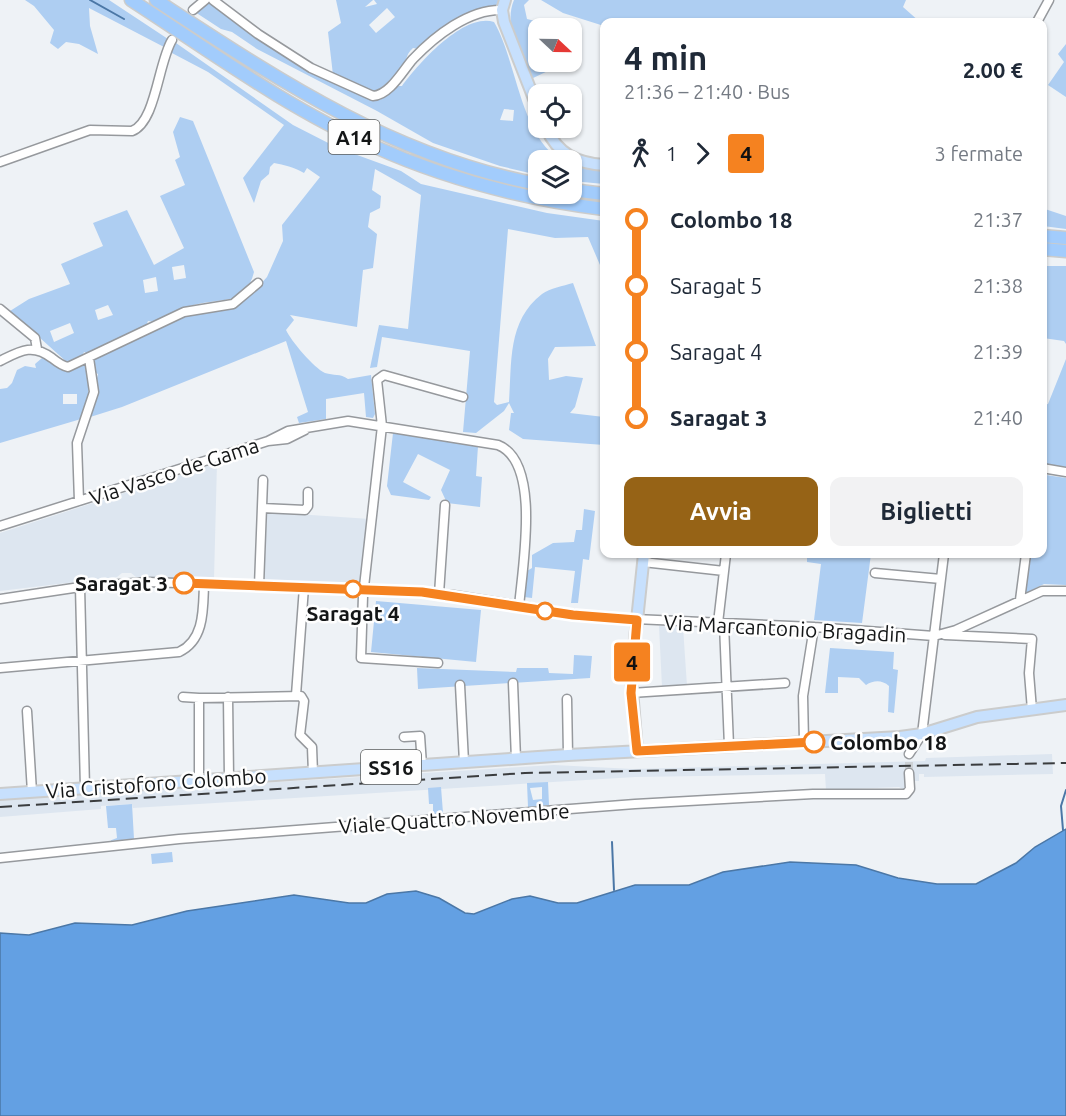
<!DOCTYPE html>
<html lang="it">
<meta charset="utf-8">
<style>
:root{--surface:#fff;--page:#f2f2f3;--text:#1f2937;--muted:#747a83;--accent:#966316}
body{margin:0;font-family:Ubuntu,sans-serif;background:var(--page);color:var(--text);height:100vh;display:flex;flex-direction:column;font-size:22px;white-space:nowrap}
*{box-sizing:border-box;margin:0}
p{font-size:20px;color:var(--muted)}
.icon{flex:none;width:33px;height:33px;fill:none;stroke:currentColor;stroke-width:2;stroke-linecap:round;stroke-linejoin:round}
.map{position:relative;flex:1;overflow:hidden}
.side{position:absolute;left:600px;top:18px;width:447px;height:540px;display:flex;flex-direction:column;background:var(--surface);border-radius:12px;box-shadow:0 2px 4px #0004}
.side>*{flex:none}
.badge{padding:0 12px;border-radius:4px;font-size:21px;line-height:39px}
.needle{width:39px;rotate:112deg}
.tools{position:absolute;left:528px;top:18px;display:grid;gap:12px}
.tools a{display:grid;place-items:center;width:54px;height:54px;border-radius:12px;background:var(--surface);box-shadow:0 2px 4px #0004;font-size:30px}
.map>.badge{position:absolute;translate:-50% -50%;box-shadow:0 0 0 3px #fff}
.legs{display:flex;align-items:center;gap:9px;height:66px;padding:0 24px;font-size:20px}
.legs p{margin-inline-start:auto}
.overview{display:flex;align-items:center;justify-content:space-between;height:102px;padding:0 24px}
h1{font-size:33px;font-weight:700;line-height:45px}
.cta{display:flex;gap:12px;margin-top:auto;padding:12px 24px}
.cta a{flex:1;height:69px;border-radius:12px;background:var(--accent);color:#fff;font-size:24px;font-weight:700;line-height:69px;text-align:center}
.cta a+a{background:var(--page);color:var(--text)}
ul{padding:0 24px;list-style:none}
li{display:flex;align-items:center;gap:21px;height:66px;font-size:22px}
li i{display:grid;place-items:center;width:9px;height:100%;margin:0 8px;background:currentColor}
li i::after{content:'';width:15px;height:15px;margin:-8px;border:4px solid;border-radius:50%;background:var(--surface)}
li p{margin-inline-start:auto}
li:first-child i{background:linear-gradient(#0000 50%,currentColor 0)}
li:last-child i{background:linear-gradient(currentColor 50%,#0000 0)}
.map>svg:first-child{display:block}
.built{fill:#dde6f0}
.green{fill:#aecef2;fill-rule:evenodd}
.water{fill:#63a0e3;stroke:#4b77a6;stroke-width:1.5}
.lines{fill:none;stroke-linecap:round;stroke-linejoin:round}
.stream{stroke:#4b77a6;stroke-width:2}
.minor-tunnel{stroke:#cdd1d5;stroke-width:8;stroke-dasharray:8 4;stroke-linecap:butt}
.minor-casing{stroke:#96999d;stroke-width:11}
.major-casing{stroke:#cbcccc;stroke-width:14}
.highway-casing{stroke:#cbcccc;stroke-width:15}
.minor{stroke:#fff;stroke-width:8}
.major{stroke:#c7e0fd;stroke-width:10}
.highway{stroke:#a2ccfc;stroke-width:12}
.rail{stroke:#3a3c3e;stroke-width:2;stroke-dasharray:12 6;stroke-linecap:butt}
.line-1-casing{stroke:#fff;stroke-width:14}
.line-1{stroke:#f58220;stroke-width:9}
.stop-1-dot{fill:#fff;stroke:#f58220;stroke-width:3}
.labels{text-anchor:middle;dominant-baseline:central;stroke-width:5;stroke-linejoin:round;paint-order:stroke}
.shield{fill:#fefefe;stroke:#5a5c5c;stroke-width:1.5}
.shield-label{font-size:20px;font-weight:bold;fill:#141617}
.street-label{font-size:21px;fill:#141617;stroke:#fefefe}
.stop-label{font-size:21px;font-weight:bold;fill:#141617;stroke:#fefefe;text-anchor:end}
</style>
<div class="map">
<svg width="1066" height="1116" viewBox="0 0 1066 1116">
<rect width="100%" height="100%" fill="#eef2f6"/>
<!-- built -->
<path class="built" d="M217,463L214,579L136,577L131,573H122L117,577L0,591V533Z
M267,512L370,519L361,586L264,582Z
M659,626L683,627L687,686L662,687Z
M1052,754L1053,774L924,777V774H919V781H913L905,790L899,787L826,790L825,774L635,777L133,808L132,804L101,806V809L0,817V800L96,793H104L105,797L121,795L130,791L554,765L633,769L925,761L926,758Z"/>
<!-- green -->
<path class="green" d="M25,0H109L168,39L164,47L89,8L90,26L98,54L79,44L66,42L58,49L50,43L54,30L34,6Z
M336,0H373L365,7L377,4L374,0H500L498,6L471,13L419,49L413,48C406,54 408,58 403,64C396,75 386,85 375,92L333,75L328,32L341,23ZM387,8L395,17L376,33L369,25Z
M514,0H529L524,5L527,19L564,28H538V62H557L552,69L531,79C521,55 503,26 514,0Z
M541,0H906L903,7L920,22H604V26L563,13Z
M209,3L256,36L370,99L380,100L398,86H402C418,64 464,12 494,22C517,61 520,136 561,160H538V175L500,166L433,143L377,111L257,49L232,32L221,29L195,12L204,4ZM504,109L514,110L513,121L500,120Z
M176,43L293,125L338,148L401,171L421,184L547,213L604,221V264L600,265L588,237L555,238L508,229L494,402L497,405L509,402C512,363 507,321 542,294C550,288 563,286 573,283L596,346L555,347L548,359L549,380L566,376L583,378L575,407L570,413L604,417V445L523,439L509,430L511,413H514L509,403L504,411L476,433L463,432L470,351L382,337L377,367L370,368L379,325L408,329L421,195L375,169L372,190L381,196L380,208L370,213L368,227L377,234L373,268L363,270L357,327L290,315L294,320L286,330C291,341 314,368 325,373C334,376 340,373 348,379L371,375L375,414L373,418L366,417L364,393L326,399V419L299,423L297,417L308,412L286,341L122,407L87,418L98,374L94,372L92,360L184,315L220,309L256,289L267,277L283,241L282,225L320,177L307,168L304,173C294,167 284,165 274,163L270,167L269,174L261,181L254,203L243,178L284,125L208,72L170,52Z
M1066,44V97L1048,85L1064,62L1058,54Z
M180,117L193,121L254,272C246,305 223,298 198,304C183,307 168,315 154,322L148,321L146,326L88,354L84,352L82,357L69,364L10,311L29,299L70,284L61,264L103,246L93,223L127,210L154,265L184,248L160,196L185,185L175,160L180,157L173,132ZM184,265L186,278L174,280L172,267ZM156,277L158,291L145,293L143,280ZM108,305L113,315L98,320L95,310ZM70,323L74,333L54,342L50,331Z
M572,165L604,171V184L572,181Z
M1042,208L1066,216V229L1043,226Z
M1043,266H1066V344L1064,341L1043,338Z
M42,358L50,359L72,370L87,364L89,399L81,419L0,443V389L7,388L12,383L17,370L25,366L36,368L35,364ZM63,394H77V404H63Z
M1066,359V468L1043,465V405L1048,404Z
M393,433L478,446L476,476L482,477L480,507L447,503L441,490L450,470L418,454L403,482L431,497L429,500L391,495L387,486Z
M1046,475L1066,478V585L1044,584L1024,594L1029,554H1042L1043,502Z
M584,509L595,511L589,560L583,559L578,603H571L575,571L535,567L532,598L524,597L527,571L532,568V555L553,543L574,542L576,530H582Z
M807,554H871L862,623L814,620L821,564L807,562Z
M376,601L481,610L476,662L371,652Z
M830,648L894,652L893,669L898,670L894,713L888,712L889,686C882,680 874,680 866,685L859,678L838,677V693H825Z
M574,655L592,656L590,678L418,689L417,668L516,672L517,668H548L549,673L573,674Z
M548,782L549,805L528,807L527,783ZM542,787V799L533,800L530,788Z
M441,787L443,813L433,814V804H429L428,788Z
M132,804L134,839L109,841L117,838L116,828H108L106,806Z
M172,852L173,862L152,864L151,854Z"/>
<!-- water -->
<path class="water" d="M1066,829V1116H0V933L29,935L75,923L132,925L187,911L294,895L349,903H366L387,894L416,891L439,898L465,913L474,914L512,899L530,896L558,903H577L635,885H689L723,872L790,862L856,865L898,878L937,884H976L1016,863L1035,847Z"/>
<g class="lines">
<!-- stream -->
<path class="stream" d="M90,0L124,19
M1063,830L1061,806L1066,790
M612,842L614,890"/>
<!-- minor-tunnel -->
<path class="minor-tunnel" d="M909,762V773"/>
<!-- minor casing -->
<g class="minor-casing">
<path id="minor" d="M213,0L258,34L311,68L373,96C390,95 403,70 413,59C435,36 469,9 502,10
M193,10L205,0
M1037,22L1049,0
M0,162L90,130L132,131C156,122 158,63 172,40
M0,309L35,338L37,349
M0,361C20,351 32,343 52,358C57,362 62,366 68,367L184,312L233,304L258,283
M268,441L288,431L348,421L498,445C542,462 522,569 519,607
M1042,468L1066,472
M79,501L77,443L94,392L89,358
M262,508L305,510L308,506V492
M0,526L268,441L287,439L305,430
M643,562L724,571
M875,573L941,579
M259,586L263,480
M80,587L85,788
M439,594L445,505
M0,599L80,587L148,582L405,591L453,595L590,617L814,627L934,636L956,630L1042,591H1066
M1020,600L1026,554
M718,623L726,554
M724,624L729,746
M945,635L1032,639L1029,673L1032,710
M438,663L361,658L363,596L382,426L377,380L384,375L463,397
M0,668L179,652C205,640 203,608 204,584
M513,683L516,759
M460,685L464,762
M631,693L785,683
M296,695L304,587
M183,697L199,698
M228,697L229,778
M567,699L568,755
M27,711L32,792
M404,737L420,736L422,765
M804,742L803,696L814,627
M909,754L922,734L944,554
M199,780V698L301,696L304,701L300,735L312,747L313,773
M0,858L179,839L635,804L813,794H906L910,789L909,773"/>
</g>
<!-- major casing -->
<g class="major-casing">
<path id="major" d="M505,0L502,10L504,22L538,109
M546,128C558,154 576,163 604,165
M637,751L631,677L644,554
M0,794L568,755L900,737L922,734L977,717L1066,705"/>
</g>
<!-- highway casing -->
<g class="highway-casing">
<path id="highway" d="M131,0C210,51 287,108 373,146C446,179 524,199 604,209
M156,0C277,79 393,157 538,184
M572,190L604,194
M1042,236L1066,238
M1042,249L1066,251"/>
</g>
<!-- minor -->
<use href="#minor" class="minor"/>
<!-- major -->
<use href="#major" class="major"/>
<!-- highway -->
<use href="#highway" class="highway"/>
<!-- rail -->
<path class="rail" d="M0,807L525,773L1066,763"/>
</g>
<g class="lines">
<!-- line-1 casing -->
<g class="line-1-casing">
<path id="line-1" d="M184,583L422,592L573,615L637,620L631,693L637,751L814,742"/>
</g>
<!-- line-1 -->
<use href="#line-1" class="line-1"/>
</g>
<!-- markers -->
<g class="stop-1-dot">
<circle cx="184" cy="583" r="10"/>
<circle cx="353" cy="589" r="8"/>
<circle cx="545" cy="611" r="8"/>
<circle cx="814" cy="742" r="10"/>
</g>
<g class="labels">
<!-- shield labels -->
<g class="shield">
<rect x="328.5" y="120" width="51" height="34" rx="4.5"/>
<rect x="361" y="750" width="60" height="34" rx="4.5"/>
</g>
<g class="shield-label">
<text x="354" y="137">A14</text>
<text x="391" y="767">SS16</text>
</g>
<!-- street labels -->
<g class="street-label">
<text transform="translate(174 471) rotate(-18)">Via Vasco de Gama</text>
<text transform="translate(785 628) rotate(3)">Via Marcantonio Bragadin</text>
<text transform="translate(156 783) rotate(-4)">Via Cristoforo Colombo</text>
<text transform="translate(454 818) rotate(-4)">Viale Quattro Novembre</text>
</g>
<!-- stop labels -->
<g class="stop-label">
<text x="168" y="583">Saragat 3</text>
<text x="353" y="613" text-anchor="middle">Saragat 4</text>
<text x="830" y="742" text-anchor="start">Colombo 18</text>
</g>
</g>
</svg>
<div class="tools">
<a><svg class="needle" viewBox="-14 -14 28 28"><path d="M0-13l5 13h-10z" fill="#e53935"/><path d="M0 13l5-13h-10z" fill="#747a83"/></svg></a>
<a><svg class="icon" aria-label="locate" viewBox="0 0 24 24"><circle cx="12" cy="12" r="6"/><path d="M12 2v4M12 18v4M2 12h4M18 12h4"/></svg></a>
<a><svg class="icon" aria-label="layers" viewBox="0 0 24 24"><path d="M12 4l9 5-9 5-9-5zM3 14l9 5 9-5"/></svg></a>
</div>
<b class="badge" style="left:632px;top:662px;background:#f58220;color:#111">4</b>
<section class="side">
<div class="overview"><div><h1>4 min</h1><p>21:36 – 21:40 · Bus</p></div><b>2.00 €</b></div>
<div class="legs"><svg class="icon" aria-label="walk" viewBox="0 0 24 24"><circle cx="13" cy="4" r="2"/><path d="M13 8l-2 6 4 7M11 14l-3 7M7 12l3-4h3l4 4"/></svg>1<svg class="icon" aria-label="forward" viewBox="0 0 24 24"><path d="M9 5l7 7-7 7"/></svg><b class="badge" style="background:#f58220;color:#111">4</b><p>3 fermate</p></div>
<ul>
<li><i style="color:#f58220"></i><b>Colombo 18</b><p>21:37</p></li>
<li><i style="color:#f58220"></i><span>Saragat 5</span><p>21:38</p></li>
<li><i style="color:#f58220"></i><span>Saragat 4</span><p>21:39</p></li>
<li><i style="color:#f58220"></i><b>Saragat 3</b><p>21:40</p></li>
</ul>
<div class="cta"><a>Avvia</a><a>Biglietti</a></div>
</section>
</div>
